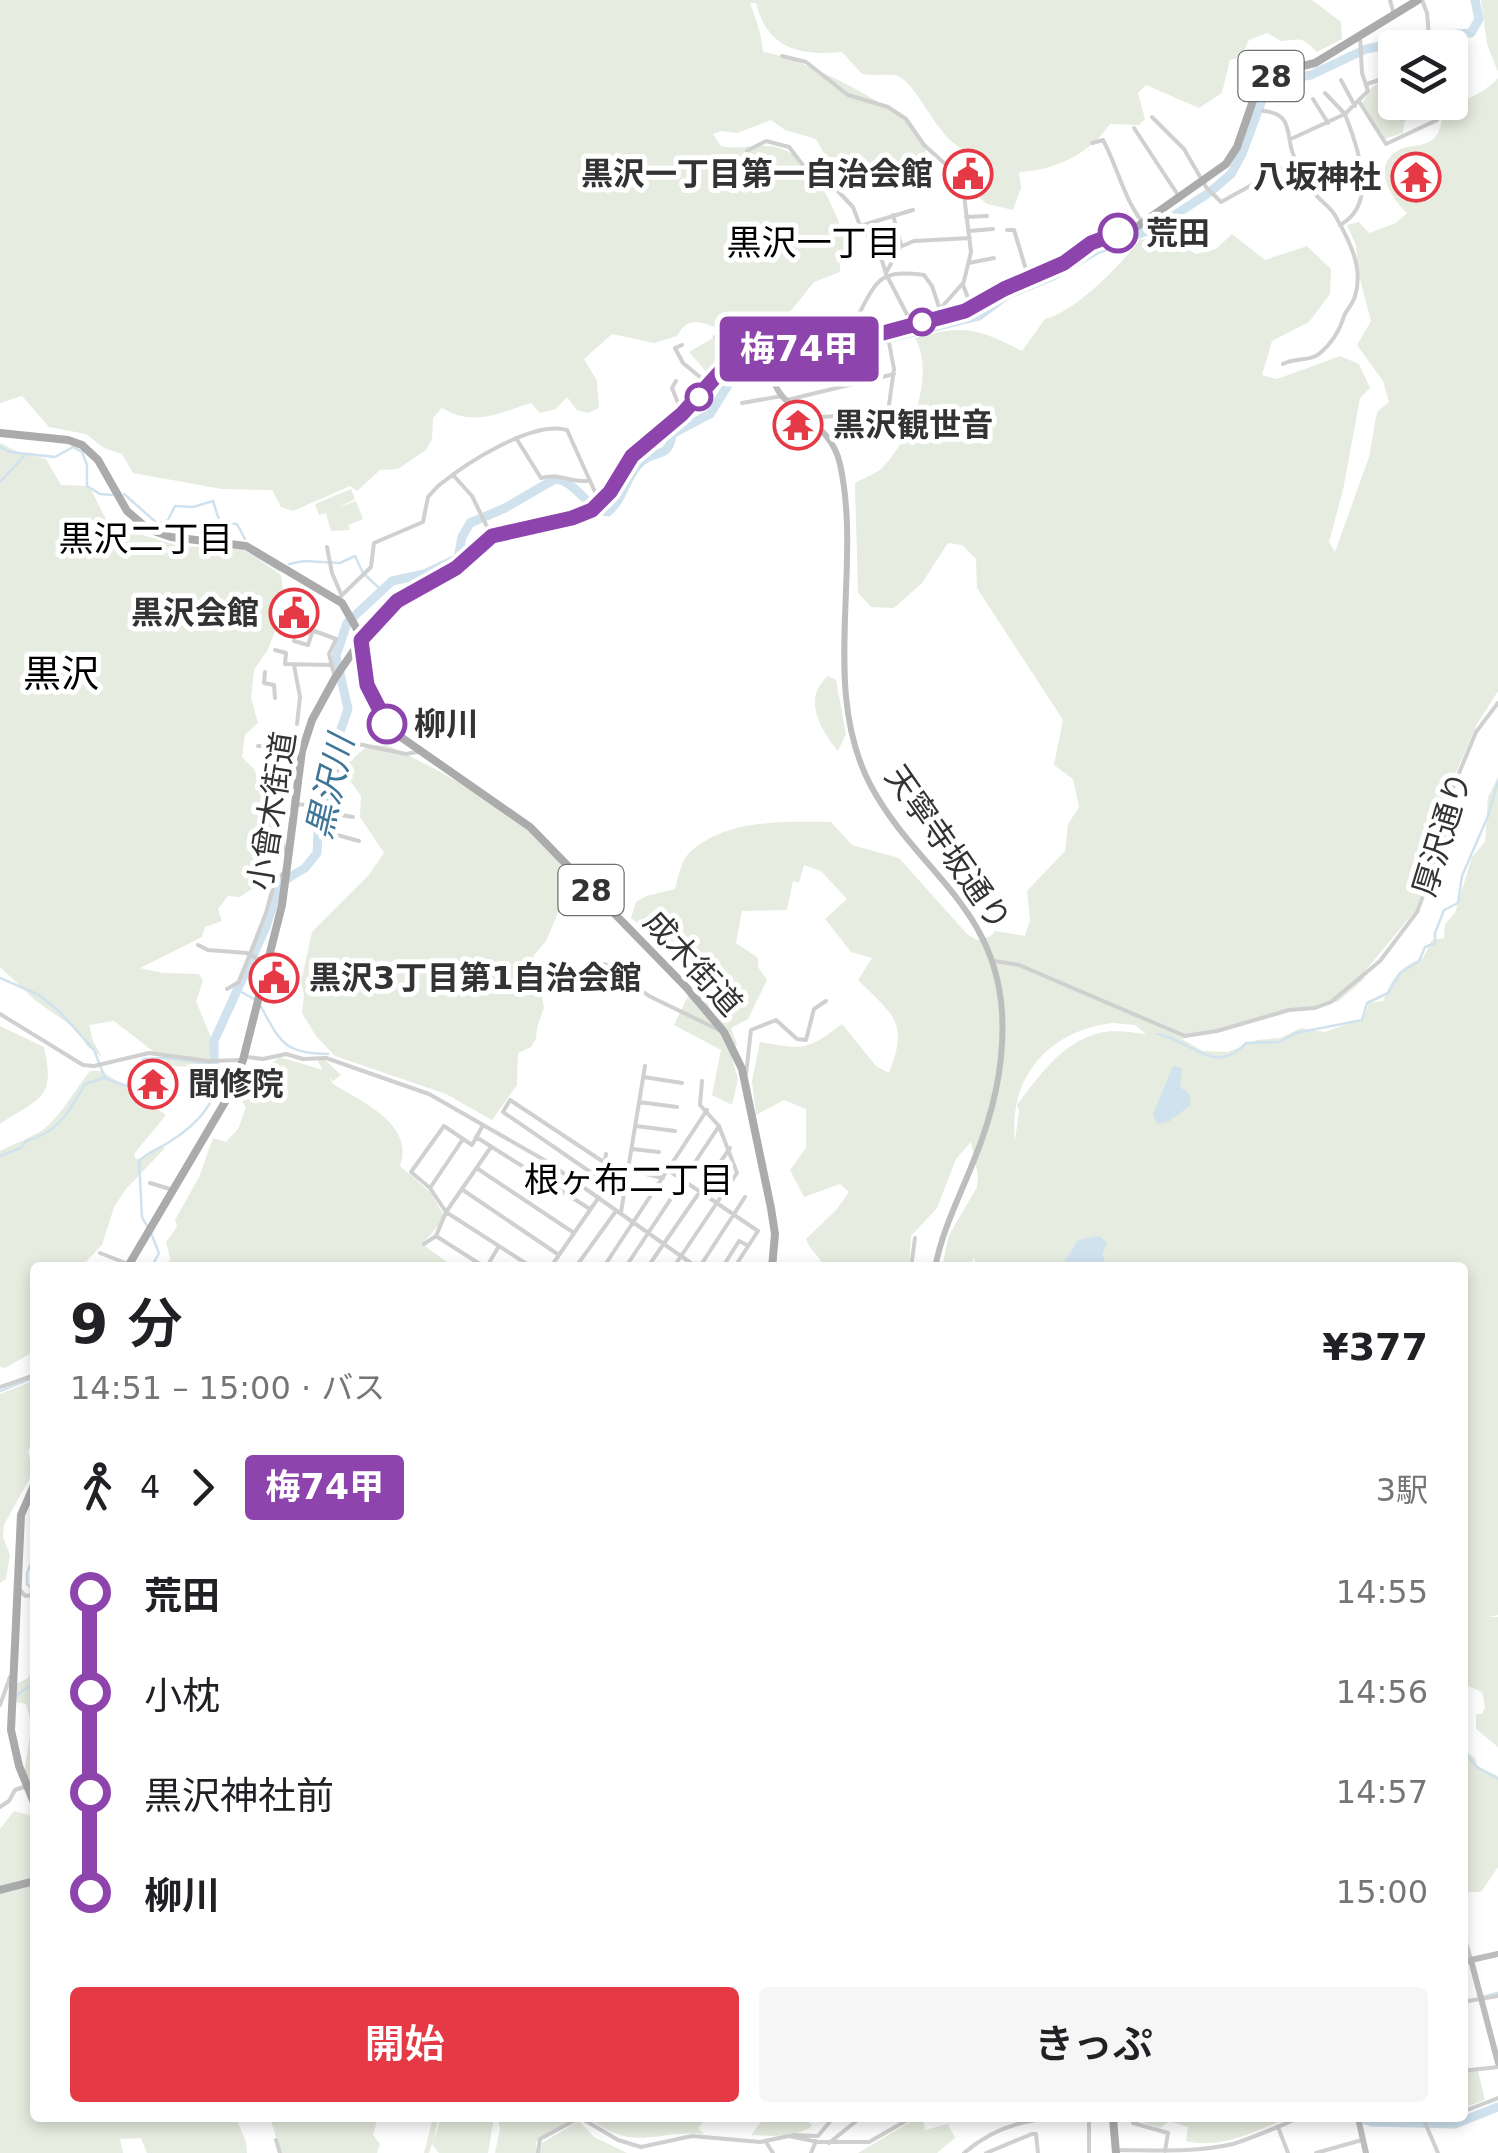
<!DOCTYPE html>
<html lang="ja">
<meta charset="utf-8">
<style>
:root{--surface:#fff;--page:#f6f6f6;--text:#202124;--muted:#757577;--accent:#e63946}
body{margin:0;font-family:"DejaVu Sans","Noto Sans JP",sans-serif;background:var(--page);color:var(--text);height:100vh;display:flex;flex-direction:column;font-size:38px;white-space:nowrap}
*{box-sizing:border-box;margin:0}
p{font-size:32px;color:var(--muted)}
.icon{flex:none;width:55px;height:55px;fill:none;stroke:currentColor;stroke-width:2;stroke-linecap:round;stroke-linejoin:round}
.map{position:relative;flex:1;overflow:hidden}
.side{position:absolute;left:30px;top:1262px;width:1438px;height:860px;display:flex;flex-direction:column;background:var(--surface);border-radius:10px;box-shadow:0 5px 15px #0003}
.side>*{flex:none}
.badge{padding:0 20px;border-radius:8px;font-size:35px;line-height:65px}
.fabs{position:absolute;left:1378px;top:30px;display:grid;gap:20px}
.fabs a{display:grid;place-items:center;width:90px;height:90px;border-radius:10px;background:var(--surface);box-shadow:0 5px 15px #0003;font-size:50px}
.map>.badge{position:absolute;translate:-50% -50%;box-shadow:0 0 0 5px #fff}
.legs{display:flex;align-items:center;gap:15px;height:110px;padding:0 40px;font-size:32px}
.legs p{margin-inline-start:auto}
.overview{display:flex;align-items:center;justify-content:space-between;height:170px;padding:0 40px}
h1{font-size:55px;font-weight:600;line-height:75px}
.action{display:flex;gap:20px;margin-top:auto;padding:20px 40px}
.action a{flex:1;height:115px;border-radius:10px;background:var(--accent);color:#fff;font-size:40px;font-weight:600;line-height:115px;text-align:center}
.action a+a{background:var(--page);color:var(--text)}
ul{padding:0 40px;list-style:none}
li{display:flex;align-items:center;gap:35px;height:100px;font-size:38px}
li i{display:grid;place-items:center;width:15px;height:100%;margin:0 12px;background:currentColor}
li i::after{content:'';width:25px;height:25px;margin:-12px;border:8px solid;border-radius:50%;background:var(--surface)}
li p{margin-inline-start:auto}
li:first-child i{background:linear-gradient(#0000 50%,currentColor 0)}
li:last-child i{background:linear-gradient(currentColor 50%,#0000 0)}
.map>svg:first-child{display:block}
.green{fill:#e6ecdf;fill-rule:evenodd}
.water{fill:#cfe2ee}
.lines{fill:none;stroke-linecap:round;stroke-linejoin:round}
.stream{stroke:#cfe2ee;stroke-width:2.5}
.river{stroke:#cfe2ee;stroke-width:9}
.street{stroke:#d0d0d0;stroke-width:4}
.secondary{stroke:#bdbdbd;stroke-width:6}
.primary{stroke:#ababab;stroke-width:8}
.line-1-casing{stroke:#fff;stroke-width:22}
.line-1{stroke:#8e44ad;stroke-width:15}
.stop-1-dot{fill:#fff;stroke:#8e44ad;stroke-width:5}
.labels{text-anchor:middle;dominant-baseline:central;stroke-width:10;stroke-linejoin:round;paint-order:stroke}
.shield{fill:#fff;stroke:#707070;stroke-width:2.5}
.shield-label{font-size:30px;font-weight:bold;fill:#333}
.poi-label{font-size:32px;font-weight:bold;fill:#333;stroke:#fff;text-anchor:end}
.stop-label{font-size:32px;font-weight:bold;fill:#333;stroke:#fff;text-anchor:start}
.street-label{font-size:32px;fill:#333;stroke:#fff}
.neighbourhood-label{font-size:35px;fill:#000;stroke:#fff}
.water-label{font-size:35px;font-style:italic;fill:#3f7597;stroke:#fff}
.quarter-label{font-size:38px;fill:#000;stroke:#fff}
</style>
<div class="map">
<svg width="1498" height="2153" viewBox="0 0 1498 2153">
<rect width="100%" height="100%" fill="#fff"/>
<!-- green -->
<path class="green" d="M0,0H1312L1341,22L1342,39L1317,52C1300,35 1301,40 1281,41L1267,33L1249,40L1241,57L1230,60L1222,93L1199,108L1146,85L1138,93L1145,119L1139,125L1110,124C1091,153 1054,171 1019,172L1021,188L1013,210L987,204L974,193L973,183L983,155C975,153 965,151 959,147C934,132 915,79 895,75C884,74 873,76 862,74L842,52C799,56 767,48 756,3H750C756,19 762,35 763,52C796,55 908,110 923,140C926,144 925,150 927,155L917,166C882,158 883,191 835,173L816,139L785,130L771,120L737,133L721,131L713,134L721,146C738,150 751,145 768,146C814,149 834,211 849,246L840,255V272L814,282L782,322L754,327L746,320L739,321L732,330C710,331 692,308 677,336L654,343L612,334L584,359L597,381L599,408L588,413L577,410L567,397L556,409L540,413L531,403C499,413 473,427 442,408L433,418L432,439L426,450L398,469L380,470L357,491L350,486L293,511L281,507L272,490L222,489L133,473L122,454L104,448L86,434L49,427L22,396L0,403Z
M1481,0H1498V72L1487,44Z
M1498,78V691L1477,724L1447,793L1440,844L1415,911L1365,971L1364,979L1339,1001L1303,1011H1281L1266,1019L1182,1039L1203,1051L1228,1052L1257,1040L1280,1038L1301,1028L1325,1032L1364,1018L1369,1003L1383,1001C1393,977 1399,967 1423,958L1432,940L1444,938L1445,924L1455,913L1472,857L1485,842L1488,797L1498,777V1615L1489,1617H1498V1747L1476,1729V1714H1482L1485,1707L1482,1692L1468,1686L1463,1700L1462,1268L974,1267L975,1258L967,1267H942L949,1235L977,1187L978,1176L971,1142L956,1159L937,1208L911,1236L909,1267H824C820,1255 810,1252 806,1239L837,1209L849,1192L840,1184L804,1197L790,1170L806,1148V1109L784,1100L756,1115L752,1081L760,1042C804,1050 806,1051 842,1024L876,1066L889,1073C909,1022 894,1016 858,980L872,958L851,952L825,919L847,899L821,871L804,865L799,883L793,881L787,910L742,911L736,943L758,958V967L767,980L748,1019L731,1028L737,1044L730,1052L738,1079L732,1105L712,1095L721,1050L674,1025L688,996L705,995L683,968L672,946L653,937L631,918L636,902L646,896L675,889C678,878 681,861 689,853C726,818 784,822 831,822L852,845L899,858L967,934L977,940L991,936L995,931L1025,936L1030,920L1027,891L1065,851L1068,824L1079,807L1073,779L1054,765L1063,720L977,588L976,559L962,545L948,543L922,583L894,608L871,607L858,593L855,483C863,478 876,474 882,468C911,439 936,375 915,338C963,324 978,328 1022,351L1045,319C1074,313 1123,263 1140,239L1177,243L1196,254L1216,249L1232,234L1265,260L1307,246L1331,269L1330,294L1309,322L1272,341L1262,375L1277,379L1340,356L1359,364L1370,388L1360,398L1343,490L1329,542L1335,552L1369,457L1377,412L1389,402L1383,381L1357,345L1371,321L1358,271L1356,245L1347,225L1359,222L1369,233L1396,223L1407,213C1392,199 1371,167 1397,151C1407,145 1419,147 1429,142C1440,136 1441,124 1443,113C1461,99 1484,95 1498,78ZM1113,1023L1135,1025L1146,1034C1132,1033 1114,1029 1099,1033C1061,1043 1039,1076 1017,1105L1019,1111L1015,1141C1008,1076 1050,1030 1113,1023Z
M1384,80L1395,82V102L1418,103L1404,123L1403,133L1384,139L1362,103L1372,87Z
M713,338L727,359L710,376L689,352Z
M0,443L16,451L46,459L61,485L89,486L109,525L179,546L243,549L281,575L285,607L267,651L254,670L251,698L258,723L245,735L242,757L254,769L259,781L278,849L276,860L259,870L257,885L240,897L228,896L218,909L222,921L205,927L202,937L140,968L163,973L199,974L203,981L196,1001L211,1038L208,1068L172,1066L114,1021L89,1025L93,1041L102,1057L88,1047L76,1029L36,1001L0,967Z
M351,489L355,499L339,507L356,501L363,519L348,525L350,530L331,531L326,513L319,515L315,504Z
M828,676L836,680L846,734L838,751C820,729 802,698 828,676Z
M387,745C467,783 547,829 594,906L563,901L546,941L534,955L544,1008L537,1027L536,1039L531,1047L518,1053L517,1085L492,1120L446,1094L335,1056L316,1036L302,1013L304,995L301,982L312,932L368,876L384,853L360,817L361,796L348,778V763L367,746Z
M0,1026L44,1047C56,1100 40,1097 0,1124Z
M279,1057L323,1070L317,1060H325L341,1075L333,1081L329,1077L333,1084C362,1102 415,1124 400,1166L431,1193L443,1214L439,1225L422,1244L454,1267H167L170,1258L166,1242L177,1227L175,1220L199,1177L213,1138L226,1142L238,1129L246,1107L238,1096Z
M90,1071H102L166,1115L134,1154L136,1159L144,1158L161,1146L165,1148L126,1189L114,1207L102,1245L81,1267L35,1268V1351L5,1368L0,1367V1151C14,1143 32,1138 44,1129C64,1112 74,1090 90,1071Z
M35,1380V1432L28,1452L33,1472L4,1525L3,1537L10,1555L6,1579L0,1583V1394Z
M35,1663V1793L24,1773L32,1725L26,1704L16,1702V1684L28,1678Z
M1463,1749L1475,1758L1477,1766L1498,1776V1867L1481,1892H1463Z
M14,1811L29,1815L35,1811V2118H236L246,2142L247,2153H147L141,2138L120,2139L123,2153H0V1829Z
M1478,2071L1485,2100L1463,2108L1462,2073Z
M270,2118H378L373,2135L380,2144L377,2153H281Z
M433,2118H438L433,2142L441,2118H491L493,2123L488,2153H439L432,2144L429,2153H424Z
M498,2118H570V2120L536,2142L537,2153H495L500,2129Z
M588,2118H706L698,2128L704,2134C652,2130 637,2153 588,2118Z
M764,2118H806L812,2126C796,2138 771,2136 751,2135Z
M917,2118H923L925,2130L948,2124L955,2138L937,2153H858Z
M1145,2118H1288C1255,2131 1222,2150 1186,2141L1188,2127L1169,2121L1160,2128L1144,2123Z
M579,2121L594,2137L627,2153H540L542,2143Z"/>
<!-- water -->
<path class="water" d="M1173,1066L1182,1068L1180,1087L1189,1094L1191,1105L1168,1122L1157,1124L1153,1114Z
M1099,1236L1107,1243L1102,1255L1108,1267H1061L1078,1240Z"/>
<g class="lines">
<!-- stream -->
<path class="stream" d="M0,447L10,452L55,457L73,447L82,452L87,465V486L100,494L112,495
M0,482L26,454
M124,494L158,524L168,520L175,506L193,507L213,501L220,523L237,524L245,539
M251,553L279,570
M289,564L304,561L340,563L355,556L363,573L380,589
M0,978L39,995L60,1012L94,1050L105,1078L137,1090L143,1059L166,1058L214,1064C227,1098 193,1128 166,1144C156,1150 147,1153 139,1161L142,1217L147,1226
M238,990L254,999
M260,1005C280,1041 283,1054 328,1054
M1157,1034C1190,1039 1215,1078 1246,1043L1279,1042L1296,1033L1362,1020L1367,1003L1388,993L1400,973L1419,961L1425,947L1435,943V933L1444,910L1458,903L1462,876L1488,816L1498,781
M0,1156L21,1148L26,1141C58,1133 69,1112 85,1084L103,1078
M151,1233L159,1253L151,1268
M0,1391L35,1377
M35,1498L32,1506L35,1530
M34,1590L27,1584V1573L35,1554
M16,1696L35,1682
M1462,1750L1477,1767L1498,1779
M1482,1997L1498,1993"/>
<!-- river -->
<path class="river" d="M214,1064V1041L266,927L280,883L305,868L317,853L319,812L331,758L348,709L336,656L347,623L392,581L424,574L458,558L462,537L470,523L505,508L555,479C577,481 586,509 608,512C624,498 625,479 639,464C654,448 669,461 672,434L710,414L733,377L979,316L1007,295L1053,276L1097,250L1155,228L1210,192L1231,174L1242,154L1265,92L1279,80L1311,75L1366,49L1430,36L1471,33L1479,19L1475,0
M1358,2118L1372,2122L1455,2124L1498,2107"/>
<!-- street -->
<path class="street" d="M1390,0L1394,15
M1422,0L1427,13L1430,48
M782,56L806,62L848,95L888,107L906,119L924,145L962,179L971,252L963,285L972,308
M1341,80L1355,106
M1367,84L1385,78L1395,79
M1313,99L1328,123
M1360,103L1386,144L1437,120
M1263,111C1289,113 1287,128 1291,147C1293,160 1306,177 1311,188C1317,200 1330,205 1336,217C1349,240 1364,268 1355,296C1353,304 1347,309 1344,316C1340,330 1331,344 1319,354C1309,362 1295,357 1283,364
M1152,117L1184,149L1206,187L1221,202L1297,160
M1134,128L1178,195
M1293,138L1345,114L1325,93
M1092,143L1103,140C1118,168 1123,197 1143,223
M747,151L766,141L789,147L816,182L835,188L853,207L861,228L878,247L886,274L912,324
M966,217L987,216
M1340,225C1379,204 1358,149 1345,114L1368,91L1362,73L1360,36
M860,226L913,210
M1007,230H1014L1028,276
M969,231L993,229
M881,255L914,241L970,238
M969,263L994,258
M887,271L901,245L893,215
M940,309L963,283
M867,336L860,312C878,277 882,270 924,275L932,286L942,316
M715,337L732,363
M682,345L675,348L683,363L706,382
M676,381L672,388L682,413
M787,400L894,374
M742,403L782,396
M810,418L848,415L842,433C859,437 872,431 886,426L894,369L887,332
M516,438L541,478C559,473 569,482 587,481
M453,475L472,496L492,537
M327,547L332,573L341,594
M338,599L371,567L374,543L423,522L428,497L438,486C465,464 532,420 567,430L600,503
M315,615L309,629L336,639L329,654L335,678
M294,641L308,645L313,630
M275,650L286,653L285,664L330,665
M294,665L300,697L297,724
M265,672L264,683L274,685L275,698
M258,746L282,747
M274,786L271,805L286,853
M294,804L324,806
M325,812L353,817
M323,831L359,841
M323,837L327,796L337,775L338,756L344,741L406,754L417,752
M198,945L208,950L247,953L267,964
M994,961L1019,965L1185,1036L1217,1031L1289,1010L1315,1008L1331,1002L1380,961L1417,912L1443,842L1452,790L1476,732L1498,703
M605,964L649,996L719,1030
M227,989L239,982L266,913L275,880L286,871
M0,1014L83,1065L94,1066L149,1053L208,1061L243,1060
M247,1057L263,1059L286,1054L303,1059L326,1058L429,1094L546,1161L698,1268
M746,1074L751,1030L776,1020L797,1039L806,1040L814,1009L826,1001
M644,1077L682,1083
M639,1102L677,1107
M636,1126L675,1131
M476,1137L590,1209
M491,1147L446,1212L533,1268
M632,1149L659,1152
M478,1169L574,1233
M629,1170L663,1178
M668,1170L758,1231L734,1268
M602,1180L503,1112L510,1100L605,1163
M150,1183L170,1189
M430,1188L463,1139
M463,1190L559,1255
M621,1212L645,1066
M436,1236L486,1268
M424,1244L436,1236L446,1212L430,1188L411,1172L444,1126L472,1145L482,1127
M100,1253L128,1264
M486,1268L499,1246
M550,1268L599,1197L606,1154
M575,1268L616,1211
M603,1268L707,1110
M625,1268L719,1126
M647,1268L730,1148
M673,1268L737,1173L719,1126L700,1105L702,1081
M699,1268L745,1197
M722,1268L739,1241L747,1245
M911,1268L915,1238
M0,1387L35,1375
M18,1587L25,1596L33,1595L35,1569
M0,1705L10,1677
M0,1807L9,1801L15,1790L27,1786
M1462,1930L1471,1959
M1462,2002L1498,1996
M1462,2071L1498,2067
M1462,2112L1498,2098
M532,2118H550
M581,2118L618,2140L641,2147L692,2136L760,2142L789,2136L818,2142H869L911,2118
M1423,2118L1438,2153
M1133,2123L1168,2133L1165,2151
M1278,2127L1288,2153
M793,2135L818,2136L833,2118
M276,2140L280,2153
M766,2142L773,2153
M829,2143L860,2118
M1115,2150C1154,2150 1194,2153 1233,2144C1255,2137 1277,2127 1299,2118
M538,2153L540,2139L579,2118
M811,2153L816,2141
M964,2153C985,2135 1009,2124 1036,2120
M986,2153L1032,2134H1036L1038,2153
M1089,2153V2118
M1316,2153L1362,2140"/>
<!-- secondary -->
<path class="secondary" d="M763,354C769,368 772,384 782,396C803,420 832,428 840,464C863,568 819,689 871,786C916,870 995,905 1002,1012C1005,1062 993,1114 974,1160C960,1196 942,1230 935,1268
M1471,1960L1498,2063
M1462,1962L1498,1954
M1358,2118L1366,2153"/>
<!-- primary -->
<path class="primary" d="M0,433L68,440L82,445L98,460L127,511L148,529L171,537L246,546L342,603L358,631L364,675L372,699L395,733L530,827L686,987L724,1032L742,1069L771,1208L775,1234L772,1268
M127,1268L228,1097L243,1060L282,905L302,751L312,720L335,678L361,640L390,606L414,589L456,568L487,539L507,531L576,517L599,504L635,453L683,413L720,371L734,362L873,336L968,310L1005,289L1064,263L1096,241L1138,226L1226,164L1237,147L1256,92L1268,78L1282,71L1315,63L1418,0
M35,1483L21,1515L11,1730L19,1766L35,1805
M0,1890L35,1881
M1113,2118L1116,2153"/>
</g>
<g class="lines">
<!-- line-1 casing -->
<g class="line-1-casing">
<path id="line-1" d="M387,724L367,685L361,640L397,601L456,568L492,536L572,518L592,510L610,492L632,456L682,414L720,372L732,363L754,356L868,337L965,311L1004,289L1064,263L1091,243L1118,233"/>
</g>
<!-- line-1 -->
<use href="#line-1" class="line-1"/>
</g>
<!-- icons -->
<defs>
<g id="civic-ring" transform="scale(2.5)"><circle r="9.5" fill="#fff" stroke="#e63946" stroke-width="1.5"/><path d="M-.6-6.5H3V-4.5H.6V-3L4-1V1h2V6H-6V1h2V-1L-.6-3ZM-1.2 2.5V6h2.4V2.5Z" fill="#e63946"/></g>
<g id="temple-ring" transform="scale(2.5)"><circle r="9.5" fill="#fff" stroke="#e63946" stroke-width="1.5"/><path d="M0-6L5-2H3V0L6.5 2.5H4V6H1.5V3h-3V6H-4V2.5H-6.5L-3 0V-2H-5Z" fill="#e63946"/></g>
</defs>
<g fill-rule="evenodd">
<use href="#civic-ring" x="968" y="174"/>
<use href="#temple-ring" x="1416" y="177"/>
<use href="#temple-ring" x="798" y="425"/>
<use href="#civic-ring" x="294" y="613"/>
<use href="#civic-ring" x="274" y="978"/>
<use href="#temple-ring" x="153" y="1084"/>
</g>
<!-- markers -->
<g class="stop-1-dot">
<circle cx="1118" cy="233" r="18"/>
<circle cx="922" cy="322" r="12"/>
<circle cx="699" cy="397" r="12"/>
<circle cx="387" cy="724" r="18"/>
</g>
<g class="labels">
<!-- shield labels -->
<g class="shield">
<rect x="1238.5" y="51" width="65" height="50" rx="8"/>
<rect x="558.5" y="865" width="65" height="50" rx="8"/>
</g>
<g class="shield-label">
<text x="1271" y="76">28</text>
<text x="591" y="890">28</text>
</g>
<!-- poi labels -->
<g class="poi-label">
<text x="933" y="174">黒沢一丁目第一自治会館</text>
<text x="1381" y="177">八坂神社</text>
<text x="833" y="425" text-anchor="start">黒沢観世音</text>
<text x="259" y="613">黒沢会館</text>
<text x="309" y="978" text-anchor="start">黒沢3丁目第1自治会館</text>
<text x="188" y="1084" text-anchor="start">聞修院</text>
</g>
<!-- stop labels -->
<g class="stop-label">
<text x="1146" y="233">荒田</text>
<text x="414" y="724">柳川</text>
</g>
<!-- street labels -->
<g class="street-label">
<text transform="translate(272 811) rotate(-81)">小曾木街道</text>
<text transform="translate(1442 834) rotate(-73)">厚沢通り</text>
<text transform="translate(948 848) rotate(55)">天寧寺坂通り</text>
<text transform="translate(693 963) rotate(48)">成木街道</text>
</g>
<!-- neighbourhood labels -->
<g class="neighbourhood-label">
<text x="814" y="243">黒沢一丁目</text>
<text x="146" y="539">黒沢二丁目</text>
<text x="629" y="1180">根ヶ布二丁目</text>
</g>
<!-- water labels -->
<g class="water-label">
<text transform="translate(330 787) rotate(-77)">黒沢川</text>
</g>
<!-- quarter labels -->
<g class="quarter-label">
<text x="61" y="674">黒沢</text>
</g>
</g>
</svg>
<div class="fabs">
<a><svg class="icon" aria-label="layers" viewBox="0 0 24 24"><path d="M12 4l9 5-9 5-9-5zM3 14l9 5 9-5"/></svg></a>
</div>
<b class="badge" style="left:799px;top:349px;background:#8e44ad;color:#fff">梅74甲</b>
<section class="side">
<div class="overview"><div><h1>9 分</h1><p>14:51 – 15:00 · バス</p></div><b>¥377</b></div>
<div class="legs"><svg class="icon" aria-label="walk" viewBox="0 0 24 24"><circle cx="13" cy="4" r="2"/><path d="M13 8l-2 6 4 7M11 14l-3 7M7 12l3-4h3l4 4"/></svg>4<svg class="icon" aria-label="forward" viewBox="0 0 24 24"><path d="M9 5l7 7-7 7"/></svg><b class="badge" style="background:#8e44ad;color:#fff">梅74甲</b><p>3駅</p></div>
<ul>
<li><i style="color:#8e44ad"></i><b>荒田</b><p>14:55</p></li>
<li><i style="color:#8e44ad"></i><span>小枕</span><p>14:56</p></li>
<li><i style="color:#8e44ad"></i><span>黒沢神社前</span><p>14:57</p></li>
<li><i style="color:#8e44ad"></i><b>柳川</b><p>15:00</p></li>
</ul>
<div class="action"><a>開始</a><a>きっぷ</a></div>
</section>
</div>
